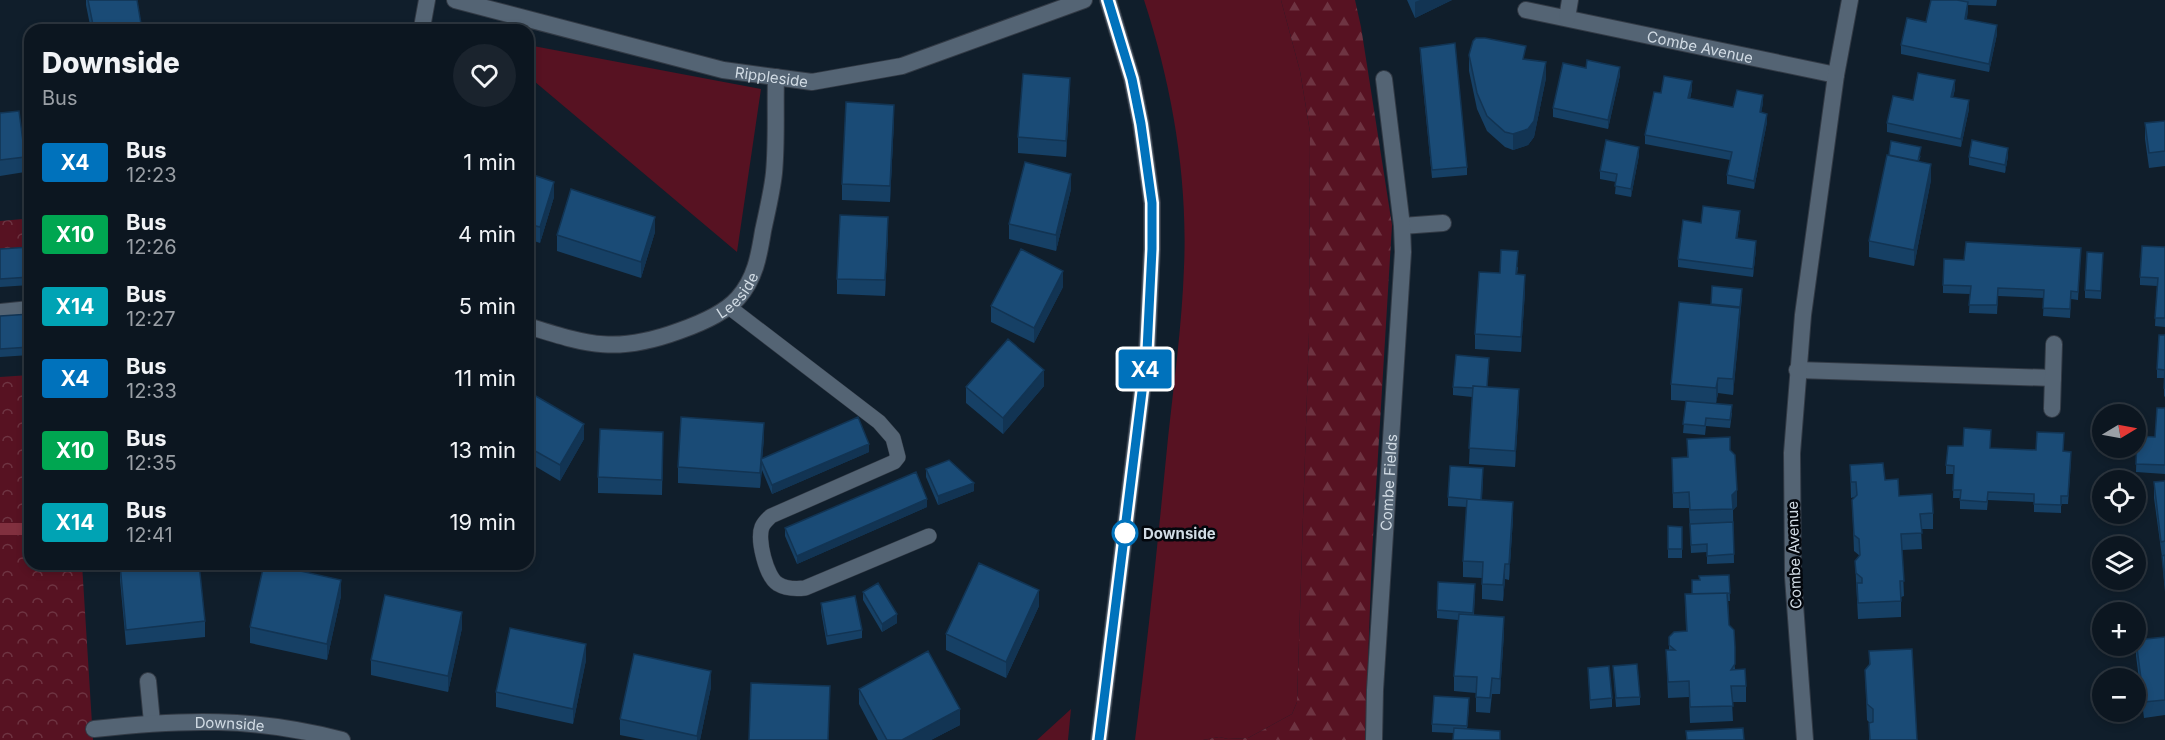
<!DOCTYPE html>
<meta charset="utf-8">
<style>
:root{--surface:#0c1620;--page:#1a232d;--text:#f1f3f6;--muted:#9a9fa5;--line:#2c353e}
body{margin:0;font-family:Inter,sans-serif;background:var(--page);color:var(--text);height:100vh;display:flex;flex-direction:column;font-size:22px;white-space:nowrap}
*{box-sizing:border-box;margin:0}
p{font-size:20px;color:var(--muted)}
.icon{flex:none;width:33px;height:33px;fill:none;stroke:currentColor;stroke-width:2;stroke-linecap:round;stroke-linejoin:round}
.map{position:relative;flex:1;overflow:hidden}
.sheet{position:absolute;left:24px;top:24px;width:510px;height:546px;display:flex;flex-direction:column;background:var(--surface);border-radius:18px;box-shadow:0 3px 9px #0003,0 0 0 2px var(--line)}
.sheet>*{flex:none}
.badge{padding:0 12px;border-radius:4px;font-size:21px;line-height:39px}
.needle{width:39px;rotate:80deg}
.fabs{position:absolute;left:2092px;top:404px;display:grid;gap:12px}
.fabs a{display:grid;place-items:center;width:54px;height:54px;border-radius:50%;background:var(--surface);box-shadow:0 3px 9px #0003,0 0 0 2px var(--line);font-size:30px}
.map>.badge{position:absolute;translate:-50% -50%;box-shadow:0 0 0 3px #fff}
.round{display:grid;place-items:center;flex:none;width:63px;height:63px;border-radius:32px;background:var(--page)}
.head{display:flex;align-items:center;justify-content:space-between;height:102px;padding:0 18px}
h1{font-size:28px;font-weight:800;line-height:45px}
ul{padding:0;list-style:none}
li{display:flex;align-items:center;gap:18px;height:72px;padding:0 18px}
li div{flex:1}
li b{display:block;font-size:22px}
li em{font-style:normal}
li .badge{min-width:66px;font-weight:700;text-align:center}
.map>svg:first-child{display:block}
.grass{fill:#571222}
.forest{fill:url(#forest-firs)}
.park{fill:url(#park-crowns)}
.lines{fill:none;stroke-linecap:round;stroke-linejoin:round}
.stream{stroke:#81303f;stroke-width:12}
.service-casing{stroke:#323a45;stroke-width:16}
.minor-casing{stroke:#323a45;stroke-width:18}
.tertiary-casing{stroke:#323a45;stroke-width:18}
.service{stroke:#546474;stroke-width:15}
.minor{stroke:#546474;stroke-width:16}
.tertiary{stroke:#546474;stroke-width:16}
.wall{fill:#164065}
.shaded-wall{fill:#123453}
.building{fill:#1a4b76;stroke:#123453;stroke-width:1.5}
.line-casing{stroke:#fff;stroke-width:14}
.line{stroke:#0072bc;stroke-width:9}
.stop-dot{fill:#fff;stroke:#0072bc;stroke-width:3}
.labels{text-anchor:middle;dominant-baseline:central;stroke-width:5;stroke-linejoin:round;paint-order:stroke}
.street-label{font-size:15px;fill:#d1dbe4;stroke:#03070d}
.stop-label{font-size:15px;font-weight:bold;fill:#d1dbe4;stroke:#03070d;text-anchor:start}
</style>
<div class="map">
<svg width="2165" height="740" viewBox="0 0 2165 740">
<defs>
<pattern id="forest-firs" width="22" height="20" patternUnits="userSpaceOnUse" patternTransform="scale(1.5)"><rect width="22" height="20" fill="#571222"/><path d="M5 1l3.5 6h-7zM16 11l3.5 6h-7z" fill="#6e3442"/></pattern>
<pattern id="park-crowns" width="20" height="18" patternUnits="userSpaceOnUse" patternTransform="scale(1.5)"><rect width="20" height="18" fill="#571222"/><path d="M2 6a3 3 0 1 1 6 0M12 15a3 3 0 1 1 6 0" fill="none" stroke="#6e3442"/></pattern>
</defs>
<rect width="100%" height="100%" fill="#101e2b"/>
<!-- grass -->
<path class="grass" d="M1144,0H1281L1300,71L1310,132L1309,333L1297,702L1292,714L1248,738L1228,739L1219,737L1203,740H1135C1148,640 1158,539 1168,438C1174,382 1182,324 1184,267C1188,177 1172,86 1144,0Z
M528,45L761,89L737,252L528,76Z
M1071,709L1068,740H1037Z"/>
<!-- forest -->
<path class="forest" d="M1281,0H1355L1361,27L1392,225L1372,554L1365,740H1203L1219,737L1228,739L1248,738L1292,714L1297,702L1309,333L1310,132L1300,71Z"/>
<!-- park -->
<path class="park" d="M23,219L26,253L0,254V221Z
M30,375V564H82L93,740H0V377Z"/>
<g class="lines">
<!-- stream -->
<path class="stream" d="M0,529H30"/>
<!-- service casing -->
<g class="service-casing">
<path id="service" d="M729,307L879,422L893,438L898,457L894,462L771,516C768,519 764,522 762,527C757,539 766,577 778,584C786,589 796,589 805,588L929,536"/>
</g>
<!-- minor casing -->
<g class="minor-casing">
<g id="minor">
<path id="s1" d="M455,0L723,70L812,82L902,66L1084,0"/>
<path id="s2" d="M1526,10L1836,75"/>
<path d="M1567,18L1570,0"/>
<path d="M424,30L423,22L427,0"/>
<path d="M1402,226L1443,223"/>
<path d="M0,312L30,309"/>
<path id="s3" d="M528,326C589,345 616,354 679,331C699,324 724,314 738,298C755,279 759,256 763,231C767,212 772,192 774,173C777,141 775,109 776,77"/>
<path d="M1797,370L2053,378"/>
<path d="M2052,409L2054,344"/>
<path d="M148,681L152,722"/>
<path id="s4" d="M94,729C182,719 255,717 342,740"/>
<path id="s5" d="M1374,740L1375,690L1403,252L1402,226L1384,79"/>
<path d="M1805,740L1793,577L1792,453L1803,315L1836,75L1850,0"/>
</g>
</g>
<!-- tertiary casing -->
<g class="tertiary-casing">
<path id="tertiary" d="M1099,740L1147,351L1152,249V203L1141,124L1132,79L1108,0"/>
</g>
<!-- service -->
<use href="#service" class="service"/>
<!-- minor -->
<use href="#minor" class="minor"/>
<!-- tertiary -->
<use href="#tertiary" class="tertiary"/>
</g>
<!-- wall -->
<path class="wall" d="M86,0H137L142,30H91L86,5Z
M1407,0H1452L1415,18Z
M1931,0H1997L1996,6L1968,5L1967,19L1997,34L1989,72L1901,54V45L1926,22Z
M1420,48L1467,167V175L1432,178L1420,57Z
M1469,55L1526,59L1546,78L1534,137L1528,145L1513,150L1505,147L1487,131L1477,109L1469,71Z
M1620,75L1608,129L1553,117V108Z
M1692,89L1690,99L1733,107L1763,103L1761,112L1767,122L1754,189L1727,184V175L1730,160L1645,144V135L1661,93Z
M1955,89L1953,97L1969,109L1961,147L1887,132V123L1913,100Z
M1070,93L1066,157L1018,153V137Z
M0,113L25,157V172L0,176Z
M894,120L890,202L842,200V184Z
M2165,121V166L2149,168L2145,139V123Z
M1639,155L1631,197L1615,194L1616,182L1600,179V171Z
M1921,155L1919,161L1931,180L1914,266L1869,257V241Z
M2008,156L2005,173L1969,165V157Z
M528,173L554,197L540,243L528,239Z
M1071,189L1056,251L1009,239V224Z
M1740,219L1737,239L1756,249L1753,277L1678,267V259L1701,223Z
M655,232L641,278L557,251V235Z
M888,233L885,296L837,294V279Z
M30,247V285L0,287V249Z
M2165,247V327L2155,326L2157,286L2140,285V277Z
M2081,248L2078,300L2071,299L2070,318L2043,316L2044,298L1998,296L1997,314L1969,313L1970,294L1943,293V285L1964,260Z
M2103,253L2101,299L2085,298V290Z
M1518,267L1517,275L1525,291L1521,352L1475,349V334L1500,273Z
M1712,286L1742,297L1733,395L1718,393L1716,403L1732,413L1730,428L1706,426L1705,435L1683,433L1686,401L1671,400V384L1711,305Z
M1063,287L1034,343L991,322V306Z
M30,314V355L0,357V316Z
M2165,335V397L2164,396V378H2157V369Z
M1489,366L1487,387L1519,405L1515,467L1469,464L1472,397L1453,395V387Z
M1044,386L1003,434L966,403V387Z
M528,393L584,439L560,481L528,462Z
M2165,408V474L2136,472L2137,436L2155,437Z
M764,438L762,458L869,452L772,494L762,470L760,488L678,483V467Z
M1687,439L1730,450L1737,506L1733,510L1734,563L1707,564V552L1691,553L1689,508H1673L1672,458L1687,457Z
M663,447L662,495L598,493V477Z
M1990,448L2064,451L2071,460L2068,504H2061V513L2034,512V502L1988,500L1987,510L1960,509V498H1953L1954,474H1946V465Z
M1850,465L1885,480L1899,496L1933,513V529H1921L1922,549L1902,550L1904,596L1901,597V617L1858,619L1855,561L1860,556L1854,551L1852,500L1854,497L1851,498Z
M926,469L974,491L938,505L926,477Z
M1483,476L1482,500L1513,518L1509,580L1505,579L1503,601L1482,599V578L1463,577V561L1467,507L1448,506V497Z
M2165,481V592L2162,557L2154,498V482Z
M927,507L797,564L785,536V528Z
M1668,526L1682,527V558H1668Z
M120,564L205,621V637L126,645L120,580Z
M1729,575L1730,601H1728L1729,625L1735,669L1746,686V702H1732L1733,721L1690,723L1689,697L1668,698L1666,650H1669V637L1686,631L1685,594H1692L1699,580V576Z
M863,592L897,623L882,632L863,600Z
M1475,592L1474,615L1504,633L1500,694H1492L1490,713L1476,712V693L1454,691V676L1458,620L1437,618V610Z
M341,596L327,660L250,643V627Z
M821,603L862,630V638L827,645L821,611Z
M1039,606L1006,678L946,650V634Z
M462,628L448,692L371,675V660Z
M2165,637V715L2144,718L2136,656V640Z
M1869,651L1917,740H1869V723H1870L1867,720L1865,670L1869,665Z
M586,660L573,724L496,707V692Z
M1613,666L1640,697V705L1616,707Z
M1588,668L1612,698V707L1590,709Z
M711,687L700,740H645L620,735V719Z
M859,689L960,725L931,740H878L859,704Z
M1469,706L1467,729L1500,740L1454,733L1432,732V724Z"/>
<!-- shaded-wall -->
<path class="shaded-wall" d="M1420,0H1452L1415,18V2Z
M1968,2V11L1965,27V19Z
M1997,25V34L1989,72V64Z
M1546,62V78L1534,137L1528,145L1513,150V134Z
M1620,67V75L1608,129V120Z
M1070,78V93L1066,157V141Z
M1955,80V89L1951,105V97Z
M1692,81V89L1688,107V98Z
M1763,95V103L1760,120V112Z
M1969,100V109L1961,147V139Z
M894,105V120L890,202V186Z
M1767,114V122L1754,189V181Z
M1639,147V155L1631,197V189Z
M2008,148V156L2005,173V165Z
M1931,164V180L1914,266V250Z
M1071,174V189L1056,251V235Z
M554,182V197L540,243V227Z
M1740,211V219L1736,247V238Z
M655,217V232L641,278V262Z
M888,217V233L885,296V280Z
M1756,241V249L1753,277V269Z
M1063,271V287L1034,343V328Z
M1525,275V291L1521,352V337Z
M1740,308V324L1733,395V379Z
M1044,370V386L1003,434V418Z
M1718,378V393L1716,404V388Z
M1519,389V405L1515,467V451Z
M764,423V438L760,488V473Z
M584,424V439L560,481V465Z
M869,444V452L772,494V485Z
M974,483V491L938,505V496Z
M1737,490V506L1733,510L1732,495Z
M927,499V507L797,564V556Z
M1513,502V518L1509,580V564Z
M1505,564V579L1503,601V585Z
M341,580V596L327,660V644Z
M1039,590V606L1006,678V662Z
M462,612V628L448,692V676Z
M897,614V623L882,632V624Z
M1504,617V633L1500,694V679Z
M586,644V660L573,724V709Z
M711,671V687L700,740H697V736Z
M960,709V725L931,740H902Z"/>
<!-- building -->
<path class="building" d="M88,0H137L142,30H94Z
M1931,0H1957L1968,2L1965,19L1997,25L1989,64L1901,45L1907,18L1926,22Z
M333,25L334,30H285Z
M1476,38H1485L1526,46L1523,59L1546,62L1534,121L1528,129L1513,134L1505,132L1487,116L1477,93L1469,55L1473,41Z
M1455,43L1467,167L1432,170L1420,48Z
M1587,60L1620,67L1608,120L1553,108L1563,63L1586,68Z
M1918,73L1955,80L1951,97L1969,100L1961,139L1887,123L1893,96L1913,100Z
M1023,74L1070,78L1066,141L1018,137Z
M1664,76L1692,81L1688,98L1733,107L1737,90L1763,95L1760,112L1767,114L1754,181L1727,175L1732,152L1645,135L1654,92L1661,93Z
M846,102L894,105L890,186L842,184Z
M19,111L25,157L0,160V113Z
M2165,121V151L2149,153L2145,123Z
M1606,140L1639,147L1631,189L1615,186L1617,174L1600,171Z
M1972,140L2008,148L2005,165L1969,157Z
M1891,141L1921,147L1918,161L1889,155Z
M1887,155L1931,164L1914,250L1869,241Z
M1025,162L1071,174L1056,235L1009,224Z
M528,173L554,182L540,227L528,224Z
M571,189L655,217L641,262L557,235Z
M1703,206L1740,211L1736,238L1756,241L1753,269L1678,259L1683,220L1701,223Z
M840,215L888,217L885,280L837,279Z
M1966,242L2081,248L2078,292L2071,291L2070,309L2043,308L2044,290L1998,288L1997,305H1969L1971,286L1943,285L1944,259L1964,260Z
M2142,246L2165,247V318H2155L2158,278L2140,277Z
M30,247V277L0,279V249Z
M1021,249L1063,271L1034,328L991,306Z
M1501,250L1518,251L1516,274L1525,275L1521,337L1475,334L1479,272L1500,273Z
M2087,252L2103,253L2101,291L2085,290Z
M1712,286L1742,289L1740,307L1711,304Z
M1679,302L1740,308L1733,379L1718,378L1716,388L1671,384Z
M30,314V347L0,349V316Z
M2159,335H2165V388H2164L2165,370L2157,369Z
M1008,339L1044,370L1003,418L966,387Z
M1456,355L1489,358L1487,387L1473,386V388L1453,387Z
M1473,386L1519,389L1515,451L1469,448Z
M529,392L584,424L560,465L528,447Z
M1686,401L1732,405L1730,420L1706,418L1705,426L1683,424Z
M2157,408H2165V465L2136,464L2137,436L2155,437Z
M681,417L764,423L760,473L678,467Z
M858,417L869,444L772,485L761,460V459Z
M1964,428L1991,430L1990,448L2036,450L2037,432L2064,433L2063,451L2071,452L2068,496H2061V505L2034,504V494L1988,492L1987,502L1960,500L1961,490H1953L1954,466L1946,465L1948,446H1963Z
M600,429L663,432L662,480L598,477Z
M1730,437V450L1735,455L1737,490L1732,495L1733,509L1690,510L1689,492L1673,493L1672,458L1688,457L1687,439Z
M949,460L974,483L938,496L926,469Z
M1883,463L1885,480L1898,479L1899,496L1932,494L1933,513L1920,514L1922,533L1901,534L1904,581H1900L1901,601L1858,603L1857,583H1862V578L1856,573L1855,561L1860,555L1859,539L1854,535L1852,500L1857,495L1856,482H1851L1850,465Z
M1450,466L1483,468L1481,500L1448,497Z
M916,472L927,499L797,556L785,528Z
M2165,481V541L2161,542L2154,482Z
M1467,499L1513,502L1509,564H1505L1503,585L1482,584L1483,562L1463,561Z
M1733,522L1734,554L1707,556V544L1691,545L1690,524Z
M1668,526L1682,527V549H1668Z
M2165,555V584L2162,556Z
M979,563L1039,590L1006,662L946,634Z
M120,564H199L205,621L126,630Z
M264,564H269L341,580L327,644L250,627Z
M1729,575L1730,593L1692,594V580H1700L1699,576Z
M1438,582L1475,584L1473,613L1437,610Z
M878,583L897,614L882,624L863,592Z
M1727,593L1729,625L1734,630L1735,647V664L1731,670L1745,669L1746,686H1731L1733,706L1690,707L1689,681L1668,682L1666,650H1675L1669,645V637L1674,632L1687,631L1685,594Z
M385,595L462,612L448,676L371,660Z
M855,596L862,630L827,636L821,603Z
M1459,614L1504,617L1500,679L1492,678L1490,698L1476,697L1477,677L1454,676Z
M510,628L586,644L573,709L496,692Z
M2165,637V700L2144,702L2136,640Z
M1912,649L1917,740H1870L1869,723L1873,722V709L1867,704L1865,670L1870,664L1869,651Z
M928,651L960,709L902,740H887L859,689Z
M634,654L711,671L697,736L620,719Z
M1637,664L1640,697L1616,698L1613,666Z
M1609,666L1612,698L1590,700L1588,668Z
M751,683L830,686L828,740H749Z
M1434,696L1469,698L1467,726L1432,724Z
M1454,728L1500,731V740H1453Z
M1743,728L1744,740H1687L1686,731Z"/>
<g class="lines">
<!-- line casing -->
<g class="line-casing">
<path id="line" d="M1099,740L1147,351L1152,249V203L1141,124L1132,79L1108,0"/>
</g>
<!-- line -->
<use href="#line" class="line"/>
</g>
<!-- markers -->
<circle class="stop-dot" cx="1125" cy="533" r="12"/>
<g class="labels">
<!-- street labels -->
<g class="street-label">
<text stroke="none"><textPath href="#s2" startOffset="178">Combe Avenue</textPath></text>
<text stroke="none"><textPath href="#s1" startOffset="326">Rippleside</textPath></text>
<text stroke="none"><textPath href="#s3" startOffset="225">Leeside</textPath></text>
<text stroke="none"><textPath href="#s5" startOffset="258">Combe Fields</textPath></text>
<text transform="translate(1794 555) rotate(-92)">Combe Avenue</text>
<text stroke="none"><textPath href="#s4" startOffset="136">Downside</textPath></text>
</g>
<!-- stop labels -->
<g class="stop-label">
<text x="1143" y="533">Downside</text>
</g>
</g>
</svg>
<div class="fabs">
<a><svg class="needle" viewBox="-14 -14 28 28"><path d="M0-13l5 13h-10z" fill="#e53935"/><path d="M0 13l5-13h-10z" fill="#9a9fa5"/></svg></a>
<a><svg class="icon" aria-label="locate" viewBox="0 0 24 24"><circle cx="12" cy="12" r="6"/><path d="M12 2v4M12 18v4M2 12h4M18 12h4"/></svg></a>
<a><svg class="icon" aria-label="layers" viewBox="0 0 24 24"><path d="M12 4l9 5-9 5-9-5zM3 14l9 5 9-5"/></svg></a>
<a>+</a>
<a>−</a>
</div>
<b class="badge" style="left:1145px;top:369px;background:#0072bc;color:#fff">X4</b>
<section class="sheet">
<div class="head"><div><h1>Downside</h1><p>Bus</p></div><a class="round"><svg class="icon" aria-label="heart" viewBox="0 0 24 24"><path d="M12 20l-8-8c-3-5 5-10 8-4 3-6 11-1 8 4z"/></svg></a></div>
<ul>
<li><span class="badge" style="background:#0072bc;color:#fff">X4</span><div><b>Bus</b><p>12:23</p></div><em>1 min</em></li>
<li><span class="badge" style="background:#00a651;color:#fff">X10</span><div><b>Bus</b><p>12:26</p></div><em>4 min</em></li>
<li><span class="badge" style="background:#00a3b4;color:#fff">X14</span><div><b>Bus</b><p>12:27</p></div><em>5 min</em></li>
<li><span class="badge" style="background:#0072bc;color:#fff">X4</span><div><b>Bus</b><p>12:33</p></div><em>11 min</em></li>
<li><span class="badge" style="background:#00a651;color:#fff">X10</span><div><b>Bus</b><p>12:35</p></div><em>13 min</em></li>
<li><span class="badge" style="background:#00a3b4;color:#fff">X14</span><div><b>Bus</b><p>12:41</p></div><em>19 min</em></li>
</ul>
</section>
</div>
